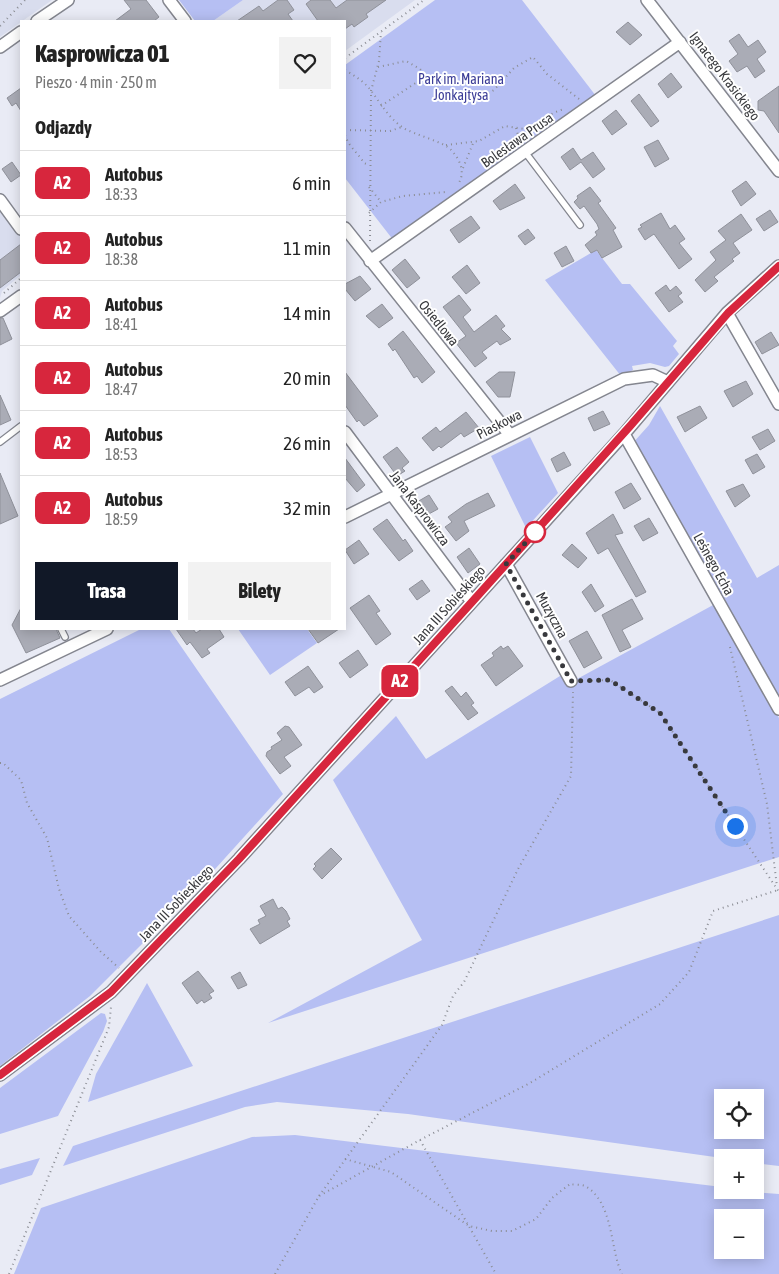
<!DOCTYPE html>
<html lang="pl">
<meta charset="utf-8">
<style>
:root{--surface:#fff;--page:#f2f2f2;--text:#222;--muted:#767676;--line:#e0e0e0;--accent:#111827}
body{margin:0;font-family:"Asap Condensed",sans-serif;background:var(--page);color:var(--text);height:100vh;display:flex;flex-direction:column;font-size:19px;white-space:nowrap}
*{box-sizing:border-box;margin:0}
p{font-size:16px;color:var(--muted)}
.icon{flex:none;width:28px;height:28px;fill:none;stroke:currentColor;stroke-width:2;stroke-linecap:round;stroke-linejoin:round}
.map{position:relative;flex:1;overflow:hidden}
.side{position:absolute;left:20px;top:20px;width:326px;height:610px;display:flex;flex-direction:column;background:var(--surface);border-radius:0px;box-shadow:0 2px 12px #0003}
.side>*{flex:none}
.badge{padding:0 10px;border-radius:8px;font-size:18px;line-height:32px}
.tools{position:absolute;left:714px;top:1089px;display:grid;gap:10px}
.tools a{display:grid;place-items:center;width:50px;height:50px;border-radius:0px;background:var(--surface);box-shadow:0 2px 12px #0003;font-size:25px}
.you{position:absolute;width:25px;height:25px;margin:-12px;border:4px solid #fff;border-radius:50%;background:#1a73e8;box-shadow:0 0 0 8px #1a73e833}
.map>.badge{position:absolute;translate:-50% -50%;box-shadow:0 0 0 2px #fff}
h2{padding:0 15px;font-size:19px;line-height:45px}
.round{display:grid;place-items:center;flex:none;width:52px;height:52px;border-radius:0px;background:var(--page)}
.headline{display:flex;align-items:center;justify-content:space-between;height:85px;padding:0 15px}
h1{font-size:24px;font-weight:800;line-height:38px}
.primary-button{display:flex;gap:10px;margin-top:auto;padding:10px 15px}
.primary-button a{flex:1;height:58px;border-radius:0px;background:var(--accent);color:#fff;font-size:20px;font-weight:800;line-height:58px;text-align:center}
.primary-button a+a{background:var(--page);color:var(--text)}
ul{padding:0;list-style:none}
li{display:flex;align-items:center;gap:15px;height:65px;padding:0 15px;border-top:1px solid var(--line)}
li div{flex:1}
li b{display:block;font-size:19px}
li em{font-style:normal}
li .badge{min-width:55px;font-weight:700;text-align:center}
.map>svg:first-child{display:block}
.built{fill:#d9ddee}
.green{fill:#b6bff3;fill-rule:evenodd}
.building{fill:#aaacb6;stroke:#8f919a}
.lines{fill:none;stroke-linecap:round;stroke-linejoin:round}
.service-casing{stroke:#84868f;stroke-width:8}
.minor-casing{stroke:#84868f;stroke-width:14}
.path{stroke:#8b8d94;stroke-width:2;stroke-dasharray:1 4;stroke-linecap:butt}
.service{stroke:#fff;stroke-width:5.5}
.minor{stroke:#fff;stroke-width:11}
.line-casing{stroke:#fff;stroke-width:11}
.line{stroke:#d7263d;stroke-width:8}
.walk{stroke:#38393d;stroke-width:5;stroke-dasharray:0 9}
.stop-dot{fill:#fff;stroke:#d7263d;stroke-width:2.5}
.labels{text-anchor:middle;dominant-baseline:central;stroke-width:4;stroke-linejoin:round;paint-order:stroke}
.street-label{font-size:14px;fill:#38393d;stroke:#fff}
.park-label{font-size:14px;fill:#3c3d97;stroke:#fff}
</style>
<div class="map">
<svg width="779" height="1274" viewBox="0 0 779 1274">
<rect width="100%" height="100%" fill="#e9ebf5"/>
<!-- built -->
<path class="built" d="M0,0H52L0,37Z
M243,0H415L345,51V21H213Z
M0,209L21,237V275L2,291L0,298Z"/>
<!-- green -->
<path class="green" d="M179,0H243L213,21H195Z
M435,0H522L596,96L394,241L345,178V65Z
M596,250L622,284H630L677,341L673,346L679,354L669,366L665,367L650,363L632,366L633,370L621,376L545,280Z
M660,406L757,578L779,565V703L632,444L649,425Z
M530,437L558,493L526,528L491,456Z
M715,604L779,718V857L268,1023L422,940L333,780L396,716L426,759L560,676L577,679Z
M141,629H169L283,794L197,889L90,996L0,1066V699Z
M238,629H307L317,643L270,675Z
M779,915V1166L755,1163V1158H722L408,1114L277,1102L245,1107L63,1166L73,1146ZM722,1098H755V1130H722Z
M147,983L193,1066L88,1102L96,1074Z
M101,1013L105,1014L107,1021L103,1032L58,1116L0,1134V1088Z
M295,1135L722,1187V1190L779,1194V1274H14L41,1208L252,1137ZM722,1218H755V1250H722Z
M40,1158L32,1175L0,1185V1169Z"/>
<!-- building -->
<path class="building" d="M124,0H146L159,17L154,21H115L131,9Z
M278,0H287L294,10L288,14L293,21H237L259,6L263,11Z
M311,0H330L336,8L347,0H386L366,14L368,17L354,27L352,24L345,29V21H318L306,4Z
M628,22L642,35L630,45L616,32Z
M739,34L748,47L758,40L766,52L757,59L765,71L755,78L747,66L737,72L729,61L738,54L729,41Z
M671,73L682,87L668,98L658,84Z
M779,86V133L764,111L758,110V101Z
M21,88V111L16,103L12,106L7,98Z
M639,94L659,121L651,127L631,101Z
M616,110L627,124L612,135L602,121Z
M658,140L669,159L655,167L644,147Z
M573,148L581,160L593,152L605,169L593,178L581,162L570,170L561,157Z
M12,162L21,175L11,182L2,169Z
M746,181L756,194L741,206L732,191Z
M515,184L525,198L500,210L493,201Z
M590,187L601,201L598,203L616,228L613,230L622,247L602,258L597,250L591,253L585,245L597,235L595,232L599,229L597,224L584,206L580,209L574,202L578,198L577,196Z
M770,210L778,222L764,231L756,219Z
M661,213L670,229L675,225L685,239L679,243L692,259L679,269L654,234L645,240L638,229L642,227L640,225Z
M741,214L752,230L733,243L740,253L732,259L734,261L714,277L718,281L705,292L695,280L716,260L710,252L726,240L718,231Z
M471,216L480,228L459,243L450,230Z
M528,229L535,238L525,245L518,236Z
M21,244V272L0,288V260Z
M566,246L574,261L562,267L554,253Z
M405,259L420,278L407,288L392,270Z
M467,265L480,283L466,294L452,277Z
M360,276L371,289L355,301L345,289V284Z
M666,285L670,291L676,286L682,293L678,296L683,302L669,312L655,293Z
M459,295L471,310L463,317L474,332L496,315L505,326L501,329L511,339L500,345L497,341L482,352L487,358L475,367L456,343L466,336L443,307Z
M382,304L393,318L379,328L366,316Z
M0,318H3L12,339L0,345Z
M403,331L435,372L422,383L417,376L414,378L395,349L393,351L388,344Z
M771,332L779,345L762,354L755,342Z
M345,372L378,416L364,426L359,420L357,422L345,405Z
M499,372H515L510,397H498L486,382Z
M746,381L753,394L733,407L724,391Z
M0,395L11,420L0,425Z
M700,406L707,418L685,432L677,417Z
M603,411L610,424L594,431L588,418Z
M466,412L479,428L464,437L461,433L441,448L439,446L433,451L422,438L436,427L440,432Z
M768,429L775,441L760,450L752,437Z
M397,447L409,462L402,468L405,471L397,476L383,457Z
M564,452L571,465L557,472L551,459Z
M757,454L765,467L753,474L745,460Z
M345,458L365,485L357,492L345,478Z
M0,473L18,516L0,524Z
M631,483L641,499L624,509L615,492Z
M743,484L750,496L735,507L726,491Z
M488,493L495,506L464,521L469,531L456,541L445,527L452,522L448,517L466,504Z
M429,495L438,509L425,516L417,502Z
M613,514L623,533L615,535L646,592L636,597L608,548L598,554L586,533Z
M649,518L658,533L643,541L634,526Z
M387,519L403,541L405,539L413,551L399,561L373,529Z
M359,540L369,554L354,564L345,550Z
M572,544L587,558L578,568L562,555Z
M469,548L480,564L468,573L457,557Z
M422,580L430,591L417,600L409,589Z
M591,584L604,606L595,612L582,592Z
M369,595L380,611L376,613L391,634L376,645L350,608Z
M632,599L643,619L622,630L631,647L620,652L602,615Z
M21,608V629H56L60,638L26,653L12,625Z
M176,629H193L196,633L202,629H219L224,637L207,649L210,653L202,658L190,642L187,645Z
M308,629H339L318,643Z
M587,631L602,658L584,668L569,641Z
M501,646L503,649L508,646L523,666L496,686L481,665L494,656L492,653Z
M358,650L368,665L350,678L339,663Z
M308,666L323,687L314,693L309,687L295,696L285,682Z
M452,686L461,697L466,692L474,703L471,705L478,713L468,720L445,691Z
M285,726L289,727L302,745L284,757L291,766L280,774L266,756L267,752L272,749L271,747L282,740L277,733Z
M331,848L342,859L322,879L313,869L316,866L314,864Z
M273,899L278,909L282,907L286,911L290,919L287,921L290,926L260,944L250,929L260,924L258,920L266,916L260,906Z
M198,971L214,991L209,994L212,998L204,1003L202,1000L197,1004L182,983Z
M240,972L247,985L238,989L231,977Z"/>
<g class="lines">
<!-- service casing -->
<g class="service-casing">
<path id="service" d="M525,152L580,225
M0,442L21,426
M61,629L65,637"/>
</g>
<!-- minor casing -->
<g class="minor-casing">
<path id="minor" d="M169,0L185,21
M647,0L779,171
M37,21L68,0
M0,47L21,32
M0,200L21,229
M345,228L510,435
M370,261L680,42
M0,311L21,296
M727,313L779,404
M345,432L472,602
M624,434L779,709
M345,517L624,379L653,375L668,382
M506,564L571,681
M0,680L107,629
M0,1075L111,992L239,859L472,602L624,434L727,313L779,266"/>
</g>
<!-- path -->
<path class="path" d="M0,26L25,0
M345,58L424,0
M378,67L406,61L420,69L442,93L479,98L494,90L514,68L533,57L547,74L579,99
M345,70C355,76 365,82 372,92C381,104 389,118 402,127C414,135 445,142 451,150C460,159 466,173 458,184
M381,106L426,76
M516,128L520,142
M345,130L390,131L402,127
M345,135C349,147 358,153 364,163L369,165
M446,145L479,141L505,126L524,129L540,125L553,113L564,109
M463,168L474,141
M369,187L381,202
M369,213L381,202L403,196L446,192
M370,241L371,91L379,61L381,32
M4,293L21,278
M730,647L767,804L777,887
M582,681L610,680L660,713L779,892
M0,763H3L21,780L27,803L47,838L59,889L69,916L101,952L119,968
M420,1140L496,1274
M345,1159L391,1172L469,1226L492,1231H512L536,1219L552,1198L570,1184C574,1185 581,1184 585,1186C614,1202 610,1251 622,1274
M319,1196L442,1025L453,996L464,982L518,869L571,776L573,692
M9,1274L109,1027L111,1007
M275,1274L319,1196L420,1140L530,1083L660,1004L689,972L713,911L778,890"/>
<!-- service -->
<use href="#service" class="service"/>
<!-- minor -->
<use href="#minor" class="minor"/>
</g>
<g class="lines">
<!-- line casing -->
<g class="line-casing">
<path id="line" d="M0,1075L111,992L239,859L472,602L631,425L728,313L779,266"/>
</g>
<!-- line -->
<use href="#line" class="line"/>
<!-- walk -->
<path class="walk" d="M535,532L539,528L506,564L571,681L610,680L660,713L735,826"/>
</g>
<!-- markers -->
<circle class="stop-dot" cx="535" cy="532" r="10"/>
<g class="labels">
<!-- street labels -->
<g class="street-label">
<text transform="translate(725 76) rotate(53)">Ignacego Krasickiego</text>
<text transform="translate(517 140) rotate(-35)">Bolesława Prusa</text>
<text transform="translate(439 323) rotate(51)">Osiedlowa</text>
<text transform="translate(499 424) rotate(-27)">Piaskowa</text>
<text transform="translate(420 508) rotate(53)">Jana Kasprowicza</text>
<text transform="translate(714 564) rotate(61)">Leśnego Echa</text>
<text transform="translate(449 605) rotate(-48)">Jana III Sobieskiego</text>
<text transform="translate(552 615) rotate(61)">Muzyczna</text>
<text transform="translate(176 903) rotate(-46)">Jana III Sobieskiego</text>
</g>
<!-- park labels -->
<g class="park-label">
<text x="461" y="79">Park im. Mariana<tspan x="461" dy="16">Jonkajtysa</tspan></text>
</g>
</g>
</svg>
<div class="tools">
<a><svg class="icon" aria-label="locate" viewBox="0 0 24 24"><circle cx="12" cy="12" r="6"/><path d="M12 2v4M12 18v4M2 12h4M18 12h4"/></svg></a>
<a>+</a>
<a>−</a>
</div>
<div class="you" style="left:735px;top:826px"></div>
<b class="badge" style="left:400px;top:681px;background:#d7263d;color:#fff">A2</b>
<section class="side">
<div class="headline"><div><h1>Kasprowicza 01</h1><p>Pieszo · 4 min · 250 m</p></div><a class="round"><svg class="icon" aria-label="heart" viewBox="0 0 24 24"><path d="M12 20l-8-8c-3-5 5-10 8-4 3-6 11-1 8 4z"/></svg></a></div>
<h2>Odjazdy</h2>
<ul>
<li><span class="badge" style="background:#d7263d;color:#fff">A2</span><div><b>Autobus</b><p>18:33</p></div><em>6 min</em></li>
<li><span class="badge" style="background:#d7263d;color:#fff">A2</span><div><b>Autobus</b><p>18:38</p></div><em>11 min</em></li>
<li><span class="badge" style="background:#d7263d;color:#fff">A2</span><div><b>Autobus</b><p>18:41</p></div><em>14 min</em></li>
<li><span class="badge" style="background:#d7263d;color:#fff">A2</span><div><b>Autobus</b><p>18:47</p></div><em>20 min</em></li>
<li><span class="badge" style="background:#d7263d;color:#fff">A2</span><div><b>Autobus</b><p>18:53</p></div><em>26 min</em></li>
<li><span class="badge" style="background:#d7263d;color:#fff">A2</span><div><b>Autobus</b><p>18:59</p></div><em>32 min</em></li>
</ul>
<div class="primary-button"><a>Trasa</a><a>Bilety</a></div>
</section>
</div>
